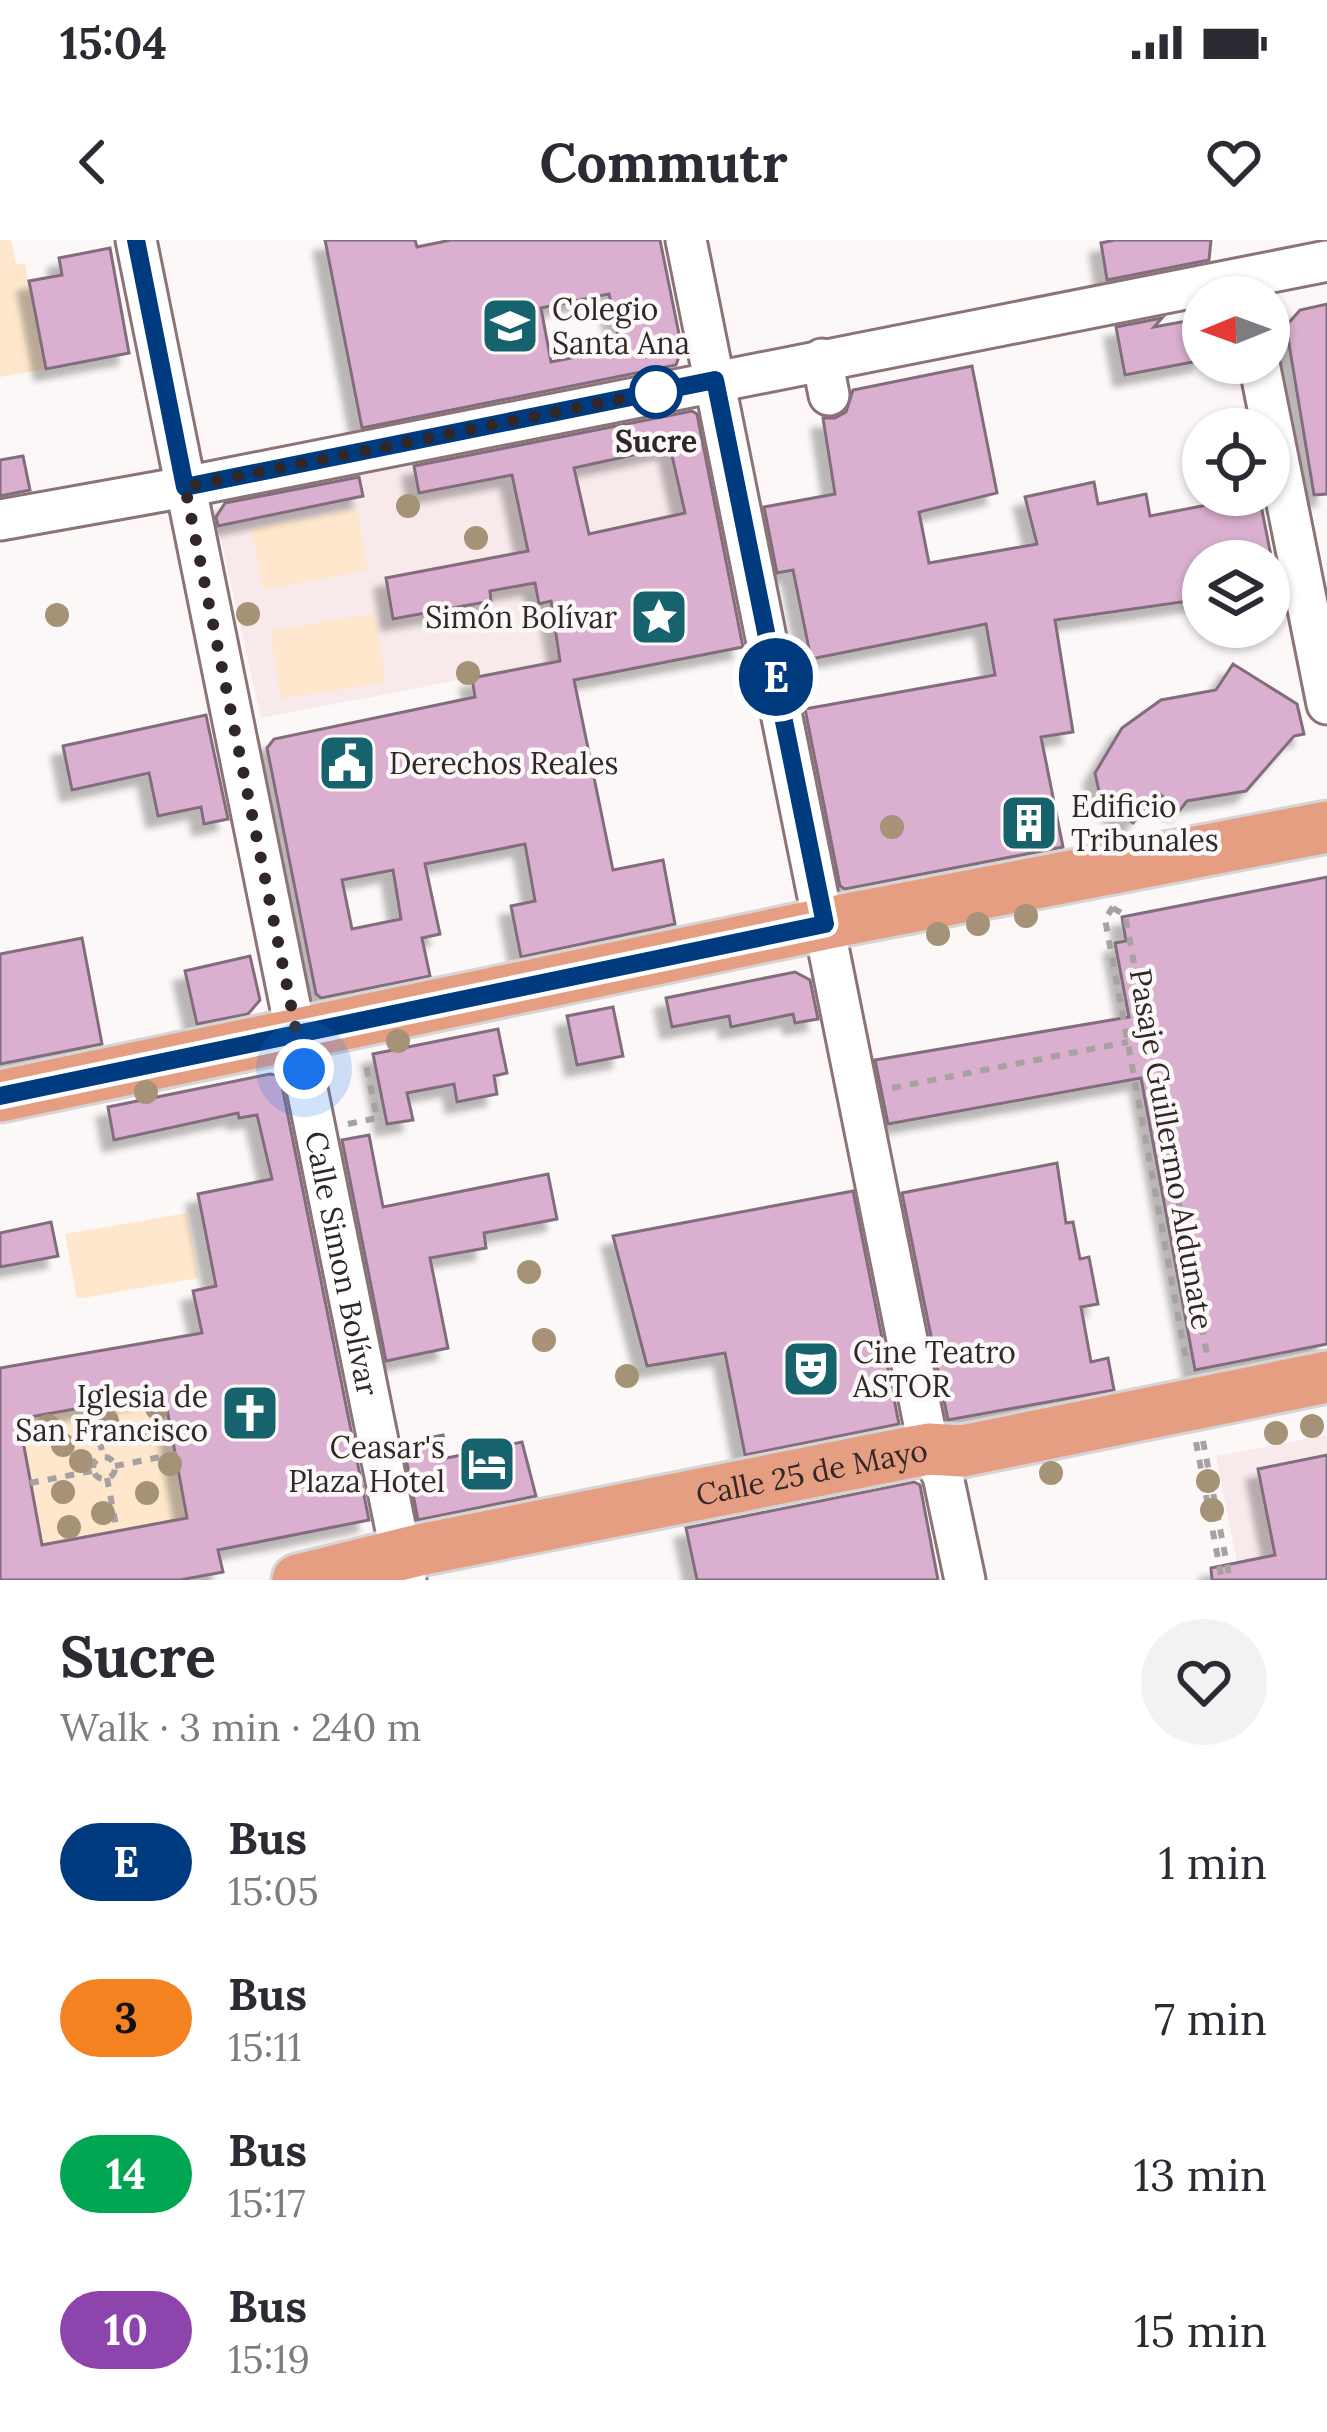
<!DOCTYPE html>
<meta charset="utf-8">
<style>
:root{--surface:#fff;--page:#f2f2f3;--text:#2b2b33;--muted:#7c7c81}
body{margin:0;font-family:Lora,serif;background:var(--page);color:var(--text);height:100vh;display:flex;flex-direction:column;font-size:45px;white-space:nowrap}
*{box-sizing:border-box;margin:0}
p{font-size:39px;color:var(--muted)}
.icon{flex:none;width:66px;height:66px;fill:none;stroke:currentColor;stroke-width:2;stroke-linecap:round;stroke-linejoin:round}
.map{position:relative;height:1340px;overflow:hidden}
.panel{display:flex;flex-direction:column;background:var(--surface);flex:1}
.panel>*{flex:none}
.badge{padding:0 24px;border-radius:39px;font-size:42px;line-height:78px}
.needle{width:78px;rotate:269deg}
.controls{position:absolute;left:1182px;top:36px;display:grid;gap:24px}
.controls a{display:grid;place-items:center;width:108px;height:108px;border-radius:50%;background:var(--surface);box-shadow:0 3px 9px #0004;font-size:60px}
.you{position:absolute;width:60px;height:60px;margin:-30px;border:9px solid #fff;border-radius:50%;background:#1a73e8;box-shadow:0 0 0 18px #1a73e833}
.map>.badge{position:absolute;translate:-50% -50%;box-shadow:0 0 0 6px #fff}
.round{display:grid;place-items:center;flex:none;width:126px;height:126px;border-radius:63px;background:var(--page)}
.overview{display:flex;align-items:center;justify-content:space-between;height:204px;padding:0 60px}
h1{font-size:57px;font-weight:700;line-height:90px}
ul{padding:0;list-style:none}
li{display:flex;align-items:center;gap:36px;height:156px;padding:0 60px}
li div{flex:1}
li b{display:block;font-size:45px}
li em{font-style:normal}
li .badge{min-width:132px;font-weight:700;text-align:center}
.status{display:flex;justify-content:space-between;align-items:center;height:84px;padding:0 60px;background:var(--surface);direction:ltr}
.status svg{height:33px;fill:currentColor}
header{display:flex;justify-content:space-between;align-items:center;height:156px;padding:0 60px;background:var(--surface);font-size:54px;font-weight:700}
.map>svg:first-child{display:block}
.built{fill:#f8e9eb}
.green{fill:#fee7cc}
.building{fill:#daafcf;stroke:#816d7b;stroke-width:3;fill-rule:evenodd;filter:url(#shadow)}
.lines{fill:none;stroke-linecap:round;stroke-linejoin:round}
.minor-casing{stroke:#8c7377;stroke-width:45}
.major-casing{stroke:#d6d4d4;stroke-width:57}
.path{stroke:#a8a1a1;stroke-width:6;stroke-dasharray:9 9;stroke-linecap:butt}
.minor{stroke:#fff;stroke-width:39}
.major{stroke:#e59e82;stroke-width:51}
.tree{fill:#a69277}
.line-casing{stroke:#fff;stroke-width:27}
.line{stroke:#003b80;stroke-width:18}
.walk{stroke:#312728;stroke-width:12;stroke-dasharray:0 21.6}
.stop-dot{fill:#fff;stroke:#003b80;stroke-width:6}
.labels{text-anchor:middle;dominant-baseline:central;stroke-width:9;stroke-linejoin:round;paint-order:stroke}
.poi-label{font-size:30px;fill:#312728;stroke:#fdf8f8;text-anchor:start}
.stop-label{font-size:30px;font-weight:bold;fill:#312728;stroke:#fdf8f8}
.street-label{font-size:30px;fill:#312728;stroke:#fdf8f8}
</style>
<div class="status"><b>15:04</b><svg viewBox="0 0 49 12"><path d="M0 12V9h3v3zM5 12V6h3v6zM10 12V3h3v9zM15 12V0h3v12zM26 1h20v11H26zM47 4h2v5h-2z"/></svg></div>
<header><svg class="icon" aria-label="back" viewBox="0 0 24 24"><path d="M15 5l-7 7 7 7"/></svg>Commutr<svg class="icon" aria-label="heart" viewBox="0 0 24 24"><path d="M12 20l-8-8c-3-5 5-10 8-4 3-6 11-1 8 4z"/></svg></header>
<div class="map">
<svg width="1327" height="1340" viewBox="0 0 1327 1340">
<defs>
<filter id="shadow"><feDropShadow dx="-11" dy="11" stdDeviation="3" flood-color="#0004"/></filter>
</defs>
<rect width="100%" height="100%" fill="#fdf8f8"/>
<!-- built -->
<path class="built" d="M684,165L706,181L750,405L594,436L589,415L261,478L216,277L228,259Z
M1327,1195V1305L1237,1323L1216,1216Z"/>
<!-- green -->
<path class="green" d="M0,0H11L16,24H25L46,129L0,137Z
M357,269L368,330L263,350L251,289Z
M375,373L386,442L281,459L270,391Z
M187,973L199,1038L77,1059L65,994Z
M164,1153L187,1278L42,1305L19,1179Z"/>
<!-- building -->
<path class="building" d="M325,0H415L417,7L451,0H660L682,109L676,125L362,188ZM609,54L621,108L551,122L541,68Z
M1115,0H1211L1209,20L1107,40L1101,3Z
M110,8L129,113L46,129L29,41L62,35L59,18Z
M1327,64V254L1314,255L1286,86L1300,70Z
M1162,78L1154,87L1203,78V120L1125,135L1116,87Z
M972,126L997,253L919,272L929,323L1037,304L1025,257L1094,242L1098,264L1146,254L1150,276L1259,255L1272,321H1203V359L1055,380L1073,492L1041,497L1063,607L845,649L840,646L805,469L995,435L986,384L811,419L793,330L777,333L764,267L835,254L823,178H835L846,172L853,150Z
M692,171L697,174L743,407L574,440L613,630L663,620L675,684L521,717L511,666L535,661L525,604L425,624L440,694L422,698L430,736L321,758L316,754L267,508L274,499L475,457L472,438L560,421L551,361L539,364L535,343L490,351L491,361L393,379L386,338L528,311L512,235L419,253L414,226ZM670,207L685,273L589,294L574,228ZM393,630L401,679L352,689L342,640Z
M23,216L30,250L0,256V220Z
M359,237L363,256L218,286L216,277L225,263Z
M1233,424L1297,464L1304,494L1294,496L1246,551L1187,561L1180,570L1157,552L1133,583L1101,561L1095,533L1122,488L1161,460L1216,450Z
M206,475L228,579L204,584L201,567L158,576L149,533L72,550L63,506Z
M1327,637V1104L1195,1130L1141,838L888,884L875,820L1129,777L1115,703L1126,701L1122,677Z
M82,698L102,804L0,824V714Z
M250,716L260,760L248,774L197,784L185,731Z
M795,732L810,740L818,779L795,783L793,774L731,787L729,776L672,787L666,758Z
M613,767L623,816L577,825L567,776Z
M498,789L507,833L494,836L497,854L457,862L454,844L407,853L413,880L387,884L373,814Z
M270,834L280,836L369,1280L218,1310L223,1332L180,1340H0V1128L202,1093L193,1051L216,1046L198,954L272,939L257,875L239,878L238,873L114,900L108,867ZM164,1153L187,1278L42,1305L19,1179Z
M369,895L383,967L548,934L557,979L484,993L486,1008L430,1018L448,1108L386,1121L342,900Z
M1057,923L1066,983L1073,982L1080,1019L1089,1017L1098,1064L1081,1067L1091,1122L1108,1118L1114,1150L948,1180L902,953Z
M853,951L899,1184L745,1215L725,1113L647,1126L613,996Z
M51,982L58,1016L0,1027V993Z
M443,1195L447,1218L522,1202L536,1256L418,1280L403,1203Z
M1327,1215V1340H1212L1211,1328L1275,1315L1258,1229Z
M914,1242L920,1245L938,1340H697L686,1288Z"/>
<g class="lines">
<!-- minor casing -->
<g class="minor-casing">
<g id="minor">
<path id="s1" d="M136,0L406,1340"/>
<path d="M686,0L929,1209L943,1236L965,1340"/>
<path d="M822,119L829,155"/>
<path d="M1259,123L1327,464"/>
<path d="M0,280L185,247L1327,21"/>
</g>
</g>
<!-- major casing -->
<g class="major-casing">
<g id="major">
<path d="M0,856L843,680L1327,587"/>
<path id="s2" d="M298,1340L419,1310L907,1213L929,1209L962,1211L1327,1137"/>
</g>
</g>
<!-- path -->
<path class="path" d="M1113,667L1105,679L1187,1124
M1113,668L1125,675L1208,1120
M892,848L1128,802
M348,884L377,878L365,820
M93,1166L103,1217
M1203,1201L1230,1340
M1196,1202L1222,1340
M93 1228a11 11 0 1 1 22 0a11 11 0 1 1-22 0Z
M115,1226L176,1214
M107,1238L117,1291
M30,1243L92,1231"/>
<!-- minor -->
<use href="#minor" class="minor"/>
<!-- major -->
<use href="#major" class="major"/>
</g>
<!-- trees -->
<g class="tree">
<circle cx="408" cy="266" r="12"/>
<circle cx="476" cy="298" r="12"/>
<circle cx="248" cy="374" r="12"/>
<circle cx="57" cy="375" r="12"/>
<circle cx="468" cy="433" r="12"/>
<circle cx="892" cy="587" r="12"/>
<circle cx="1026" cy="676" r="12"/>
<circle cx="978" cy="684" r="12"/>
<circle cx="938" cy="694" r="12"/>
<circle cx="398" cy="801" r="12"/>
<circle cx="146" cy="852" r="12"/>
<circle cx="529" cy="1032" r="12"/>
<circle cx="544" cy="1100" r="12"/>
<circle cx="627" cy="1136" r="12"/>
<circle cx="157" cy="1168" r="12"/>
<circle cx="107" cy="1181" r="12"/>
<circle cx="48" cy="1186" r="12"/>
<circle cx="1312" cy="1186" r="12"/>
<circle cx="1276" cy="1193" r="12"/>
<circle cx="145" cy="1194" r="12"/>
<circle cx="63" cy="1205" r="12"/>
<circle cx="81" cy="1221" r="12"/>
<circle cx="170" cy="1224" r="12"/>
<circle cx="1051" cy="1233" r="12"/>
<circle cx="1208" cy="1241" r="12"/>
<circle cx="63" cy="1252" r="12"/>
<circle cx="147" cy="1253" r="12"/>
<circle cx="1212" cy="1270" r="12"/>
<circle cx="103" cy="1273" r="12"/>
<circle cx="69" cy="1287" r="12"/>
</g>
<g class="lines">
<!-- line casing -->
<g class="line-casing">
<path id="line" d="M0,856L825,684L715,140L185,247L136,0"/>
</g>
<!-- line -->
<use href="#line" class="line"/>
<!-- walk -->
<path class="walk" d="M304,829L185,247L671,149L656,152"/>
</g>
<!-- icons -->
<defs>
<g id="school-square" transform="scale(3)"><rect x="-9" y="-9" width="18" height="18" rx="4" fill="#16636d" stroke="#fdf8f8"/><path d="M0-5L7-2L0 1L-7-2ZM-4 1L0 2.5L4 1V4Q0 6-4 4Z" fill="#fff"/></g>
<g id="sight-square" transform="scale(3)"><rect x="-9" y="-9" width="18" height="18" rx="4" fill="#16636d" stroke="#fdf8f8"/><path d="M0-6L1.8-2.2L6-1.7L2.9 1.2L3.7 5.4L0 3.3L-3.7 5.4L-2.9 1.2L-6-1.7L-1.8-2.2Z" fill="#fff"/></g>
<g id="civic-square" transform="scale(3)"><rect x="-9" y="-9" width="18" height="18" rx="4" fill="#16636d" stroke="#fdf8f8"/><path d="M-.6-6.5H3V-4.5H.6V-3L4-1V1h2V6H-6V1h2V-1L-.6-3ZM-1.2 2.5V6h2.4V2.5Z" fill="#fff"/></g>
<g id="building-square" transform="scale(3)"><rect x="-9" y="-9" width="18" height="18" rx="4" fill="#16636d" stroke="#fdf8f8"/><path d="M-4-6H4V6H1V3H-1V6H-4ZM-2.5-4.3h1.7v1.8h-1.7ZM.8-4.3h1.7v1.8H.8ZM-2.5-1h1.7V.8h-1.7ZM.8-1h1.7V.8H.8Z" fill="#fff"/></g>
<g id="theatre-square" transform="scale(3)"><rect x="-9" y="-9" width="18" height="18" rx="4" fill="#16636d" stroke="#fdf8f8"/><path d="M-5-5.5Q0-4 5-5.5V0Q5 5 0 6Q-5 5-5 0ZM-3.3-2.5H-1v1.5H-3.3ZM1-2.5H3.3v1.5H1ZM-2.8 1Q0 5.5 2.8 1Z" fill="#fff"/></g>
<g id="church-square" transform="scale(3)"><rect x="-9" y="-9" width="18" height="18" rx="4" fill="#16636d" stroke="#fdf8f8"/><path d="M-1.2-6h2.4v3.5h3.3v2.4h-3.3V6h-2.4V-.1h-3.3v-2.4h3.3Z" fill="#fff"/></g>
<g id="hotel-square" transform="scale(3)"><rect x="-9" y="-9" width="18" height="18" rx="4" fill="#16636d" stroke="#fdf8f8"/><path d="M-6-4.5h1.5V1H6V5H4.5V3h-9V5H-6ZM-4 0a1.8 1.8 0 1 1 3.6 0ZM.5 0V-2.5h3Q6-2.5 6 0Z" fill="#fff"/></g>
</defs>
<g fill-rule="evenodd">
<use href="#school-square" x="510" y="86"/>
<use href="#sight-square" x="659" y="377"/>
<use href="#civic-square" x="347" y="523"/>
<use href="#building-square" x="1029" y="583"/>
<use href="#theatre-square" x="811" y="1129"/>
<use href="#church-square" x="250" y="1173"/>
<use href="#hotel-square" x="487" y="1224"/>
</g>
<!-- markers -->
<circle class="stop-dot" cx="656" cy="152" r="24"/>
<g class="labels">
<!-- poi labels -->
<g class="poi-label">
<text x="552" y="69">Colegio<tspan x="552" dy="34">Santa Ana</tspan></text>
<text x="617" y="377" text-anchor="end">Simón Bolívar</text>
<text x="389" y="523">Derechos Reales</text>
<text x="1071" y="566">Edificio<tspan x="1071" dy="34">Tribunales</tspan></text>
<text x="853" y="1112">Cine Teatro<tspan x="853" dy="34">ASTOR</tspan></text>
<text x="208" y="1156" text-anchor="end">Iglesia de<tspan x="208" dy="34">San Francisco</tspan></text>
<text x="445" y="1207" text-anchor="end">Ceasar's<tspan x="445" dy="34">Plaza Hotel</tspan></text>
</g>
<!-- stop labels -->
<g class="stop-label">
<text x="656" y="201">Sucre</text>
</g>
<!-- street labels -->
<g class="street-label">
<text transform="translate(1172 909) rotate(80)">Pasaje Guillermo Aldunate</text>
<text stroke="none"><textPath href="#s1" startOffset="1044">Calle Simon Bolívar</textPath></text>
<text stroke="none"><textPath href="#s2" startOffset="525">Calle 25 de Mayo</textPath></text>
</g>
</g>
</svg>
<div class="controls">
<a><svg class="needle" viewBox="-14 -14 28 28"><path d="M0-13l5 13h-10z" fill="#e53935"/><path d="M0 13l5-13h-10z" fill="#7c7c81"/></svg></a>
<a><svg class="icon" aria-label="locate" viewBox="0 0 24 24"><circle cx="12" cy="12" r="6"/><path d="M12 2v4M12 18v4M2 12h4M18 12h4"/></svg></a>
<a><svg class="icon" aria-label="layers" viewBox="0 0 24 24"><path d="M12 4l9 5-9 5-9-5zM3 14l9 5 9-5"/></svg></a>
</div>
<div class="you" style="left:304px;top:829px"></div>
<b class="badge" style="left:776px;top:437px;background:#003b80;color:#fff">E</b>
</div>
<section class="panel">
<div class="overview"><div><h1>Sucre</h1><p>Walk · 3 min · 240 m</p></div><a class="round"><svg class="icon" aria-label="heart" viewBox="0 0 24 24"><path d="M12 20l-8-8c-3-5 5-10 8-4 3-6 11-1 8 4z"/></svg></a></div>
<ul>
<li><span class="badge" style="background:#003b80;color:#fff">E</span><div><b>Bus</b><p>15:05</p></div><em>1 min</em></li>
<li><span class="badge" style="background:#f58220;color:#111">3</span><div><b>Bus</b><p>15:11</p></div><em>7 min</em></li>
<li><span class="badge" style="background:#00a651;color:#fff">14</span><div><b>Bus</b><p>15:17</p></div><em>13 min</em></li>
<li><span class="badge" style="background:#8e44ad;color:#fff">10</span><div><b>Bus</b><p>15:19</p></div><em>15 min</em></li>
</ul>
</section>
